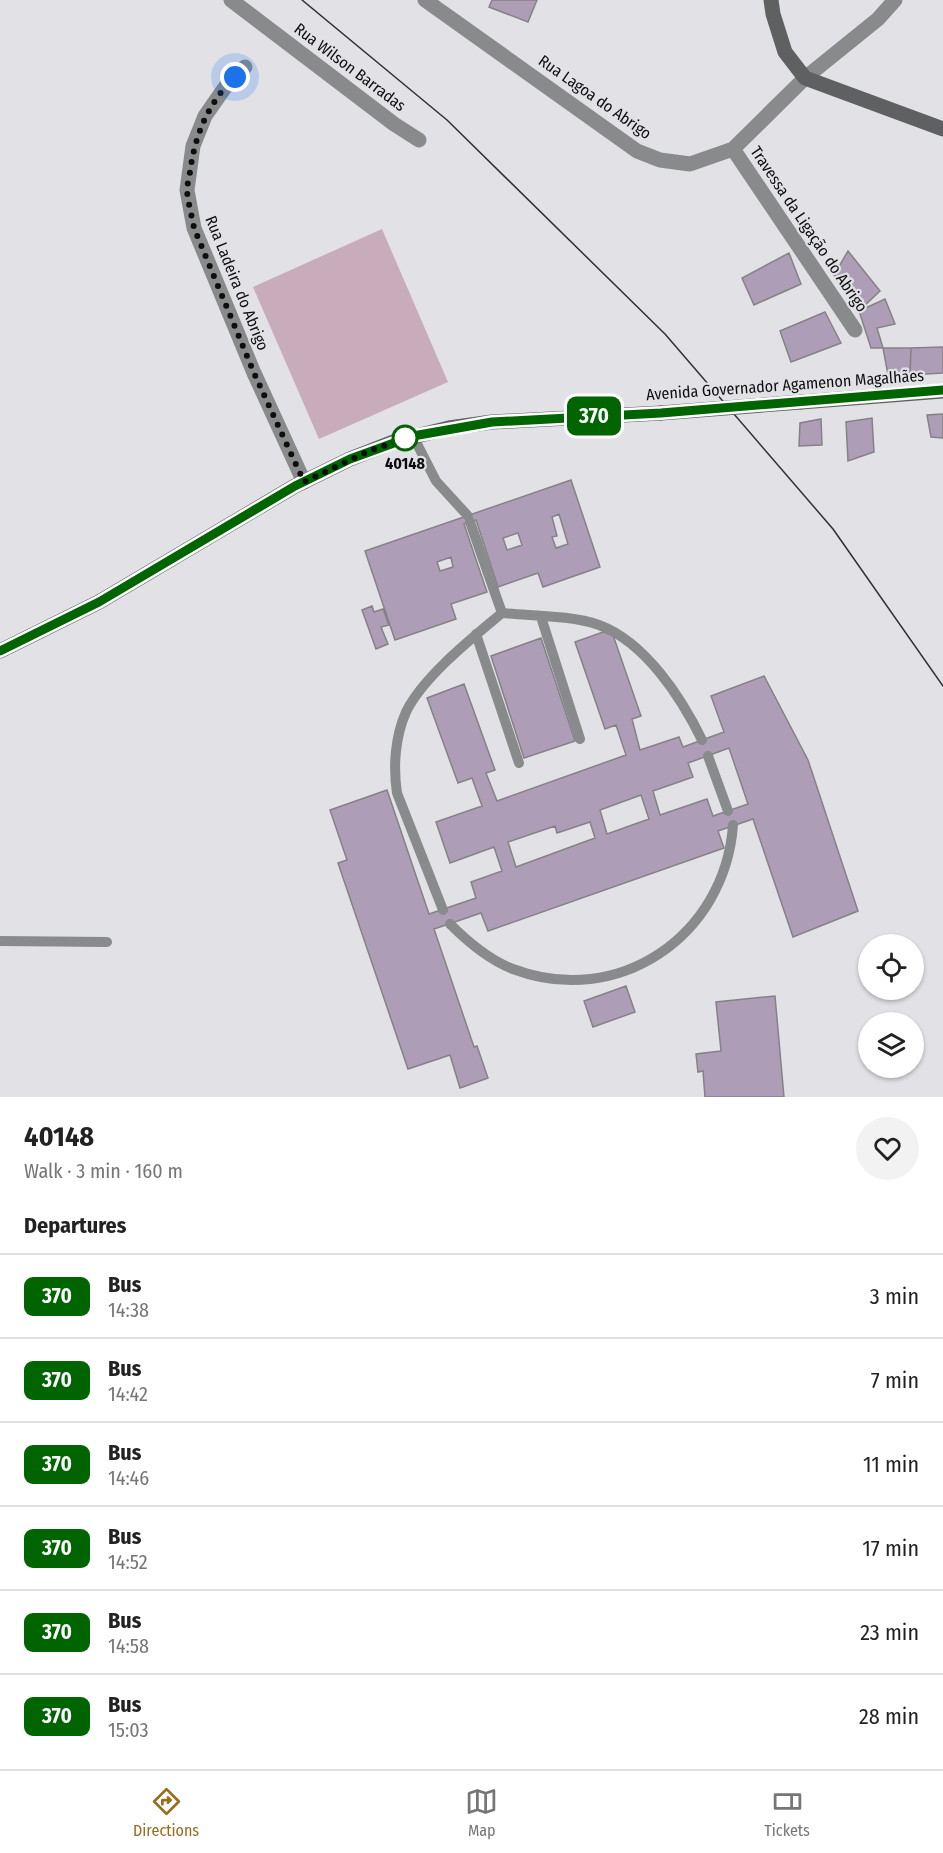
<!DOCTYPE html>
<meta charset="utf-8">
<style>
:root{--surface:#fff;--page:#f2f2f2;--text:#222;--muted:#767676;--line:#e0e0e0;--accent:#9b6b1e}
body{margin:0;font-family:"Fira Sans Condensed",sans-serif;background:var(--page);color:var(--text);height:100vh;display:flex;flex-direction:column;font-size:22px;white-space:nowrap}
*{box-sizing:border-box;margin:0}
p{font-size:20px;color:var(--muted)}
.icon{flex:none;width:33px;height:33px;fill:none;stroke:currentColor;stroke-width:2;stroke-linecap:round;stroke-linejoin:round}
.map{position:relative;height:1097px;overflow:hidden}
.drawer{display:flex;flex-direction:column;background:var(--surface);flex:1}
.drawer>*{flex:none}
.badge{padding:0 12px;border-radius:9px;font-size:21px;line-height:39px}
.tools{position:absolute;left:858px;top:934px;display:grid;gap:12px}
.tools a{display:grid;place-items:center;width:66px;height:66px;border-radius:50%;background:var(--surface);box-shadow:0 2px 4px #0004;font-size:30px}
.you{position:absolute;width:30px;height:30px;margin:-15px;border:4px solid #fff;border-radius:50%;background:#1a73e8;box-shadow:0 0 0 9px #1a73e833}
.map>.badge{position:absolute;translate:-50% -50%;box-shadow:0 0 0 3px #fff}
h2{padding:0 24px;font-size:22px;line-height:54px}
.round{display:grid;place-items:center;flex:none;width:63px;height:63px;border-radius:32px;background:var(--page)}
.headline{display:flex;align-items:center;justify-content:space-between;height:102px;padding:0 24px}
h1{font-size:28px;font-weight:700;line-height:45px}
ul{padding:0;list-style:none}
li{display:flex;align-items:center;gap:18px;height:84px;padding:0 24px;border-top:2px solid var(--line)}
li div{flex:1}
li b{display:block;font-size:22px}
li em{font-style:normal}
li .badge{min-width:66px;font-weight:700;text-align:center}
.tabs{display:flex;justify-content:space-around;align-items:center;height:84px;border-top:2px solid var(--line);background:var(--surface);font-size:16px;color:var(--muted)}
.tabs a{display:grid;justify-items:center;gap:3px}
.tabs .current{color:var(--accent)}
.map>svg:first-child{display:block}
.green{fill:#c8acbb}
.building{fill:#ae9db7;stroke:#848285;stroke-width:1.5;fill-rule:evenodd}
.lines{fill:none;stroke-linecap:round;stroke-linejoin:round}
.lane{stroke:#898a8b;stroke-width:10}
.street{stroke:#898a8b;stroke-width:15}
.secondary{stroke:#5e6061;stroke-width:15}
.tram{stroke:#303032;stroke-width:1.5}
.secondary-bridge{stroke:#5e6061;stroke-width:15}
.line-casing{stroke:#fff;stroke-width:14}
.line{stroke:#006400;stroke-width:9}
.walk{stroke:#0e0e0f;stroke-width:6;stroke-dasharray:0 10.8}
.stop-dot{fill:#fff;stroke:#006400;stroke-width:3}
.labels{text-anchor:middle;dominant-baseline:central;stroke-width:4.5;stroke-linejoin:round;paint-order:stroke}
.street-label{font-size:16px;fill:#0e0e0f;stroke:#e2e2e6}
.stop-label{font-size:16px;font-weight:bold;fill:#0e0e0f;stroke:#e2e2e6}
</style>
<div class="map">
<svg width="943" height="1097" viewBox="0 0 943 1097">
<rect width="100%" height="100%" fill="#e2e2e6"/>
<!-- green -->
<path class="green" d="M382,229L448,382L319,439L253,287Z"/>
<!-- building -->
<path class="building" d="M492,0H537L528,22L489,7Z
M848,251L880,291L859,311L834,275Z
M789,253L801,284L754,305L742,278Z
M885,299L895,324L877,328L883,348H871L859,311Z
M825,312L841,343L791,362L780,331Z
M943,347V373L910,375L911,348Z
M883,348H911L910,375H888Z
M943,414V438L931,437L927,415Z
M872,418L874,452L848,461L846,422Z
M821,419L822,445L799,446L800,423Z
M571,480L600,567L543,587L538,573L498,587L476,520L464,524L487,592L451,604L456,619L395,640L365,551ZM559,514L568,544L556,548L552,537L557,536L552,517ZM518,533L522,545L507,550L503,538ZM451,557L453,567L440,571L437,562Z
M372,606L374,612L383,609L389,625L381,627L388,644L376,649L362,610Z
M603,632L613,635L641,716L632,719L640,750L679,737L683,747L724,732L711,696L764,676L808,760L858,911L793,937L753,819L718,831L724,848L488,931L481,913L434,929L474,1047L477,1046L488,1078L460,1088L450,1055L408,1069L338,863L347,860L330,810L387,790L429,914L476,898L471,882L502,871L494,847L450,863L436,822L482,806L472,778L458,783L427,698L464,684L495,770L486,773L497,801L626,755L616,725L605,729L575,642ZM729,748L748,804L713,816L707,799L660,815L653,791L693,777L688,763ZM641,795L649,819L607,834L600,810ZM590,822L595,838L516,867L508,842L555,826L557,833Z
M541,638L575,741L524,758L491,656Z
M626,986L635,1012L593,1027L584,1001Z
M775,996L784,1097H705L703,1071L698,1072L696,1054L721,1051L716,1002Z"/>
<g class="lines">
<!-- lane -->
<path class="lane" d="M413,436L436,481L468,516
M470,522L502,613C531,616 571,615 599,625C645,642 681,697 702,740
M541,617L580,739
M476,634L519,763
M708,756L728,811
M443,910L397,793C393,767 395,737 406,712C423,677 472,638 502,613
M450,924C468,942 489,960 513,969C618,1009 725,936 733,825
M0,941L107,942"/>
<!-- street -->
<path class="street" d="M231,0L394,124L419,140
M425,0L637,151L660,160L690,164L733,149L805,78L878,19L895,0
M245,67L226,86L205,116L193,146L187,190L194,228L254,373L304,482
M733,149L855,330"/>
<!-- secondary -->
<path class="secondary" d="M771,0L773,14L785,52L805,78L943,129
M801,402L943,391
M0,651L99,602L295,486L350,459L396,441L449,428L492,422L661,413"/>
<!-- tram -->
<path class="tram" d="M302,0L447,120L665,334L833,529L943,686"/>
<!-- secondary-bridge -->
<path class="secondary-bridge" d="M661,413L801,402"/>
</g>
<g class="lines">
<!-- line casing -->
<g class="line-casing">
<path id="line" d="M0,651L99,602L295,486L350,459L413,436L492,422L661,413L943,390"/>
</g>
<!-- line -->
<use href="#line" class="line"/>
<!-- walk -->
<path class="walk" d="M235,77C208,103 195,135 190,172C189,178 187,185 187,191C188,203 192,216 194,228L254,373L304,482L369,451L413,436L405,438"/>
</g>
<!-- markers -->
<circle class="stop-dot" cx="405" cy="438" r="12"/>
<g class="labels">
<!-- street labels -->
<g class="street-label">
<text transform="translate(350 67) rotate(37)">Rua Wilson Barradas</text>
<text transform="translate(595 97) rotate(35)">Rua Lagoa do Abrigo</text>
<text transform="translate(809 229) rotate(56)">Travessa da Ligação do Abrigo</text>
<text transform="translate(237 283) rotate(68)">Rua Ladeira do Abrigo</text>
<text transform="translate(785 385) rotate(-4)">Avenida Governador Agamenon Magalhães</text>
</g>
<!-- stop labels -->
<g class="stop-label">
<text x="405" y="463">40148</text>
</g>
</g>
</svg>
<div class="tools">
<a><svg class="icon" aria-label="locate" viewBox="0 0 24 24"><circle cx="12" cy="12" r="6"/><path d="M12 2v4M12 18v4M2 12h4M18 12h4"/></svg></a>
<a><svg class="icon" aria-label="layers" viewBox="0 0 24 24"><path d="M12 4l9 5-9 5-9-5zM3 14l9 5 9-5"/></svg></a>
</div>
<div class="you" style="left:235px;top:77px"></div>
<b class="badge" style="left:594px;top:416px;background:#006400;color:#fff">370</b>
</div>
<section class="drawer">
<div class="headline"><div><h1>40148</h1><p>Walk · 3 min · 160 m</p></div><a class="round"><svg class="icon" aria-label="heart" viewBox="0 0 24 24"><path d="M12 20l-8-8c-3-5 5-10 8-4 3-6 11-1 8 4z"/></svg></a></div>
<h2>Departures</h2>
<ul>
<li><span class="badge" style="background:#006400;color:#fff">370</span><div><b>Bus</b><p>14:38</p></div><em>3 min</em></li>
<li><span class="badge" style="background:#006400;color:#fff">370</span><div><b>Bus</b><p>14:42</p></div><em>7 min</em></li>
<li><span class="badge" style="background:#006400;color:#fff">370</span><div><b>Bus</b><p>14:46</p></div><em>11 min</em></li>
<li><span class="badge" style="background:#006400;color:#fff">370</span><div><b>Bus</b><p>14:52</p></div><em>17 min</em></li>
<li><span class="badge" style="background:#006400;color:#fff">370</span><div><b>Bus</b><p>14:58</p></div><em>23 min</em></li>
<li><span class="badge" style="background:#006400;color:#fff">370</span><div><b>Bus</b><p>15:03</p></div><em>28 min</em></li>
</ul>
</section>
<nav class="tabs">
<a class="current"><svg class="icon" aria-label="directions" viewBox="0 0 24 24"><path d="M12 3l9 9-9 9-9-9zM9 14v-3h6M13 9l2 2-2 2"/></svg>Directions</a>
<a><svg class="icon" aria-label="map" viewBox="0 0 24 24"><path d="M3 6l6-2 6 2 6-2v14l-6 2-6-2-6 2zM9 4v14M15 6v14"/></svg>Map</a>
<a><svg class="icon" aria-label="tickets" viewBox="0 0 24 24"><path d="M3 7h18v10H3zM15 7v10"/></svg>Tickets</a>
</nav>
